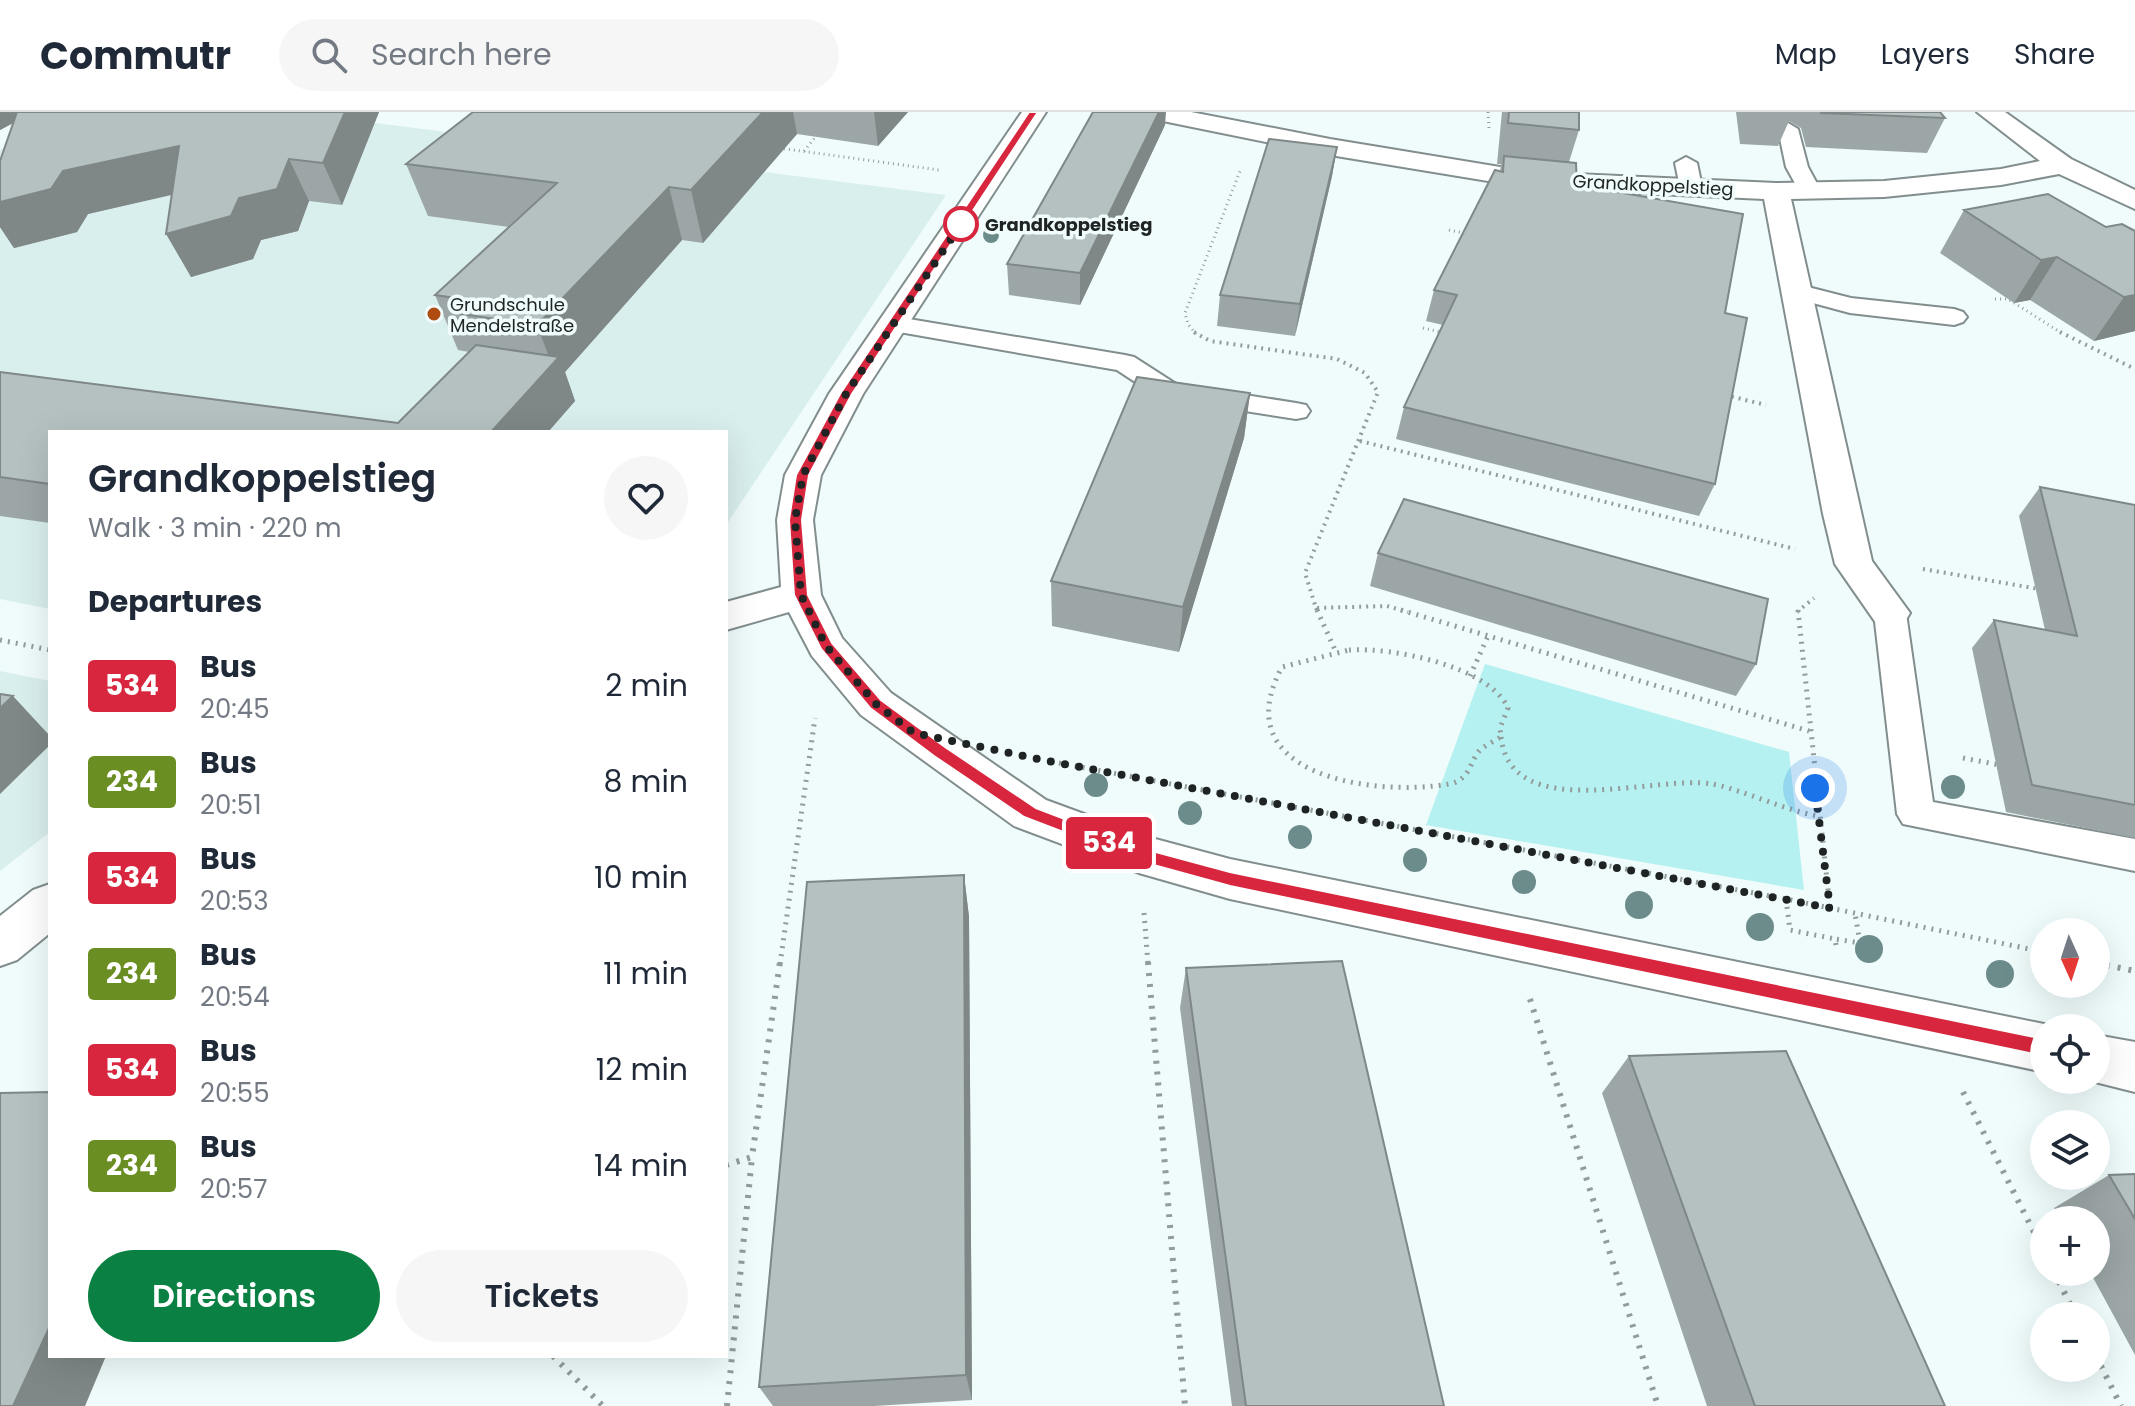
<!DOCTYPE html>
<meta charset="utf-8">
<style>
:root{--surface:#fff;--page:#f6f6f7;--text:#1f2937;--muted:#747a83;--line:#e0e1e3;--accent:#0b8043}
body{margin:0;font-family:Poppins,sans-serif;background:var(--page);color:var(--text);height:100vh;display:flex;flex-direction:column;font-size:30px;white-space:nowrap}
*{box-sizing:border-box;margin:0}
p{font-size:26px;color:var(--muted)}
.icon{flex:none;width:44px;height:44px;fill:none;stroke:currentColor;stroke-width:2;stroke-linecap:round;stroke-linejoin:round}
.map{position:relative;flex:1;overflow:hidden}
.panel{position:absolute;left:48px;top:318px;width:680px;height:928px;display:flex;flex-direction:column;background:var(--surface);border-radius:0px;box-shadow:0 8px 32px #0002}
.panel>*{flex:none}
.badge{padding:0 16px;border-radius:6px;font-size:28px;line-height:52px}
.needle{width:52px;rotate:177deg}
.controls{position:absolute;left:2030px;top:806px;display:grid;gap:16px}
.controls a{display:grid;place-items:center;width:80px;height:80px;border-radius:50%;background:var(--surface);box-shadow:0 8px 32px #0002;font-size:40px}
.you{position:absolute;width:40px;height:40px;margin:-20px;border:6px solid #fff;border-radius:50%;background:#1a73e8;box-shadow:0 0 0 12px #1a73e833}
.map>.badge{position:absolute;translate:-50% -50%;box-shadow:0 0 0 4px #fff}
h2{padding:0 40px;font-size:30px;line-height:72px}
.round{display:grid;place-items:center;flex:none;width:84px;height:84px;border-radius:42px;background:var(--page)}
.overview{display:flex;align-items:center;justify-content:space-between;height:136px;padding:0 40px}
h1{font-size:38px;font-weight:600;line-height:60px}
.action{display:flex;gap:16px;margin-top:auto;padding:16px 40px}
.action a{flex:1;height:92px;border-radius:48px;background:var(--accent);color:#fff;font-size:32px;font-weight:600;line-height:92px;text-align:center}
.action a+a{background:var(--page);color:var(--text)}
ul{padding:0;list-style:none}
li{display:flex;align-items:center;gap:24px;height:96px;padding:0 40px}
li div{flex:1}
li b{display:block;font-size:30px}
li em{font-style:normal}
li .badge{min-width:88px;font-weight:700;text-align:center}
header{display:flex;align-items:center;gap:48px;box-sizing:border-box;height:112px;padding:0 40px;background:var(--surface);border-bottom:2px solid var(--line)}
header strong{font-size:38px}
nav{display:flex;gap:44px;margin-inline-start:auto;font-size:28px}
.search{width:560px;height:72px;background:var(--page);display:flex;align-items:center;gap:20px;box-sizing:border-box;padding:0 28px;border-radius:44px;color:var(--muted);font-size:30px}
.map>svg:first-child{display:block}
.built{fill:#d9efee}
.green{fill:#b4f1f0}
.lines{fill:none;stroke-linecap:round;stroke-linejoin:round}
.service-casing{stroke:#828d8d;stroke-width:4}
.minor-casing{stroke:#828d8d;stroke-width:4}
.path-far3{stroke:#939c9c;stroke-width:3;stroke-dasharray:1 4;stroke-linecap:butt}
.path-far2{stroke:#939c9c;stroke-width:4;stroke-dasharray:2 5;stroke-linecap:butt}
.path-far1{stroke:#939c9c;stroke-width:5;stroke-dasharray:2 6;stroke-linecap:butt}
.path{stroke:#939c9c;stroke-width:6;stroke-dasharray:3 8;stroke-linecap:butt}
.service{fill:#fff;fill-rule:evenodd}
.minor{fill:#fff;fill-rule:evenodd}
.tree{fill:#6c8c8c}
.wall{fill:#9ca6a6}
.shaded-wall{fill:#7f8787}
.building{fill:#b5c1c1;stroke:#7f8787;stroke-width:2}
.line{fill:#d7263d;stroke:#fff;stroke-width:2}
.walk{stroke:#1f2323;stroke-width:8;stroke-dasharray:0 14.4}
.stop-dot{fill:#fff;stroke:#d7263d;stroke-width:4}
.poi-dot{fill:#ae4c11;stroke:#effcfb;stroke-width:3}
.labels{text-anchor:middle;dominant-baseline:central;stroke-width:7;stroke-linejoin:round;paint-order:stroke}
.far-street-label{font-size:18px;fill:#1f2323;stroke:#effcfb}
.far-stop-label{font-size:18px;font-weight:bold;fill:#1f2323;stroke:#effcfb;text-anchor:start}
.far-poi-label{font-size:18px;fill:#1f2323;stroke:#effcfb;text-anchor:start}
</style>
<header>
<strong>Commutr</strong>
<div class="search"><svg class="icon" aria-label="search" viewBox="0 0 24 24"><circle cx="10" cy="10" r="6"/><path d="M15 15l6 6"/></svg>Search here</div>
<nav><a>Map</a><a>Layers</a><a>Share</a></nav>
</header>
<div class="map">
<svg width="2135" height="1294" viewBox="0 0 2135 1294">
<rect width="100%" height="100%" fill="#effcfb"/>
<!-- built -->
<path class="built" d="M66,0H288L946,83L726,413V320H50V497L0,487V38Z
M0,559L50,569V720L0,759Z"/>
<!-- green -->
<path class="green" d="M1485,552L1789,640L1804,778L1426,713Z"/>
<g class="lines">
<!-- service casing -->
<g class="service-casing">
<path id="service" d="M1788,11L1798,17L1808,55L1821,79L1818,84H1802L1786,55L1778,17Z
M1686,45L1697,51L1702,75L1691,82L1680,75L1675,51Z
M1796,172L1851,186L1954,197L1963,200L1967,205L1963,210L1954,213L1850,201L1787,184L1784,179L1787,174Z
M891,204L1125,243L1134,245L1176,272L1296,291L1306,293L1310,299L1306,305L1296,307L1168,287L1158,285L1117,258L882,217L878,212L882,207Z
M1890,490L1901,493L1906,501L1933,690L2135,727V759L1903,712L1897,702L1874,501L1879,493Z"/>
</g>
<!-- minor casing -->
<g class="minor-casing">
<path id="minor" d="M1022,0H1046L863,282L821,363L813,408L821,483L842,526L891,581L1046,688L1144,724L1230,747L2044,912L2055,916H2044V960L1230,787L1139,761L1014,714L861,603L812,544L789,500L726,518V490L781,475L777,408L785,363L829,282Z
M1141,0H1191L1330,27L1530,60L1776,71L1884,69L2001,57L2040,49L1977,0H2005L2071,47L2135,78V97L2059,62L2001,73L1884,85L1791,87L1872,449L1910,501L1904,511L1890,515L1876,511L1835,452L1823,402L1764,87L1530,76L1330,43L1153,7L1144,5Z
M50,772V821L17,848L0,854V804L33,778Z
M2096,923L2135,930V980L2087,968H2096Z"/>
</g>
<!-- path-far3 -->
<path class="path-far3" d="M1488,0L1489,16
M779,36L939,58
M804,39L818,22
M1449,118L1469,122
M1995,187H2008L2063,222
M1423,216L1445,221
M1196,222L1188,212L1185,201L1240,59"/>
<!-- path-far2 -->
<path class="path-far2" d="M1194,220L1210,229L1337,247L1365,261L1378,280L1305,461L1316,496L1387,494L1408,500
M1440,220L1445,221
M2060,220L2135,257
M1725,283L1766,293
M1360,329L1795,437
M1923,457L2039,477
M1316,496L1318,500
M1797,500L1814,486"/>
<!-- path-far1 -->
<path class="path-far1" d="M1317,498L1336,540
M1401,498L1809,619
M1798,498L1830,796
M0,528L50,538
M1349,538C1392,535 1489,554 1508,596L1500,616L1501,625C1494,629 1486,633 1480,638C1470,648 1471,668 1449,672C1374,685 1223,664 1282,555Z
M1470,564L1488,524
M1501,625C1511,714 1657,662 1712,672C1747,679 1780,697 1818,704
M1963,646L2000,653
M1059,651L1786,787L2044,840
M1786,787L1790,818L1835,827
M1144,801L1148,852
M1836,833L1835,827L1860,831L1855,801
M2096,851L2099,852
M780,852L815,606"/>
<!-- path -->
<path class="path" d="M1148,850L1185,1294
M2096,851L2135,859
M1530,887L1658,1294
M1963,980L2044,1140
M726,1053L752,1045L780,850
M2054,1160L2076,1204
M553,1244L603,1294
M2096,1244L2121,1294
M727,1294L752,1045"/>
<!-- service -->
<use href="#service" class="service"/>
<!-- minor -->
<use href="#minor" class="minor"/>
</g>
<!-- trees -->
<g class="tree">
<circle cx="991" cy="123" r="8"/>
<circle cx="1096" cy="673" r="12"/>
<circle cx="1953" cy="675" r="12"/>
<circle cx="1190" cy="701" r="12"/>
<circle cx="1300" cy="725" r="12"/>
<circle cx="1415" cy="748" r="12"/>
<circle cx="1524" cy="770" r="12"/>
<circle cx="1639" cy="793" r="14"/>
<circle cx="1760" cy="815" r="14"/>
<circle cx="1869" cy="837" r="14"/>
<circle cx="2000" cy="862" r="14"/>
</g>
<!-- wall -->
<path class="wall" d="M0,0H379L342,93L309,89L298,119L261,128L253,147L191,165L172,82L88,102L77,120L14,136L0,115V49L13,11L0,18Z
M473,0H908L878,34L797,22L703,131L682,128L565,260L575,289L548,320H50V411L0,404V260L398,311L469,240L458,238L435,183L509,115L428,104L406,52Z
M1502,0H1579V18L1569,50L1577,73L1725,201L1715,372L1699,404L1396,327L1404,295L1443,213L1426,209L1434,178L1500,59L1501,52H1497Z
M1736,0H1940L1945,6L1927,41L1806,35L1801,16L1789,9L1778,34L1740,32Z
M1165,13L1080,193L1009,183L1007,152Z
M1337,35L1332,64L1295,224L1217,214L1220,183Z
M1964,98L2135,119V219L2094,229L2030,188L2014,191L1940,141Z
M1250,281L1244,326L1179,540L1052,514L1051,469Z
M2040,375L2135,393V726L2006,700L1972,536L1994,508L2045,518L2019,404Z
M1378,441L1756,552L1736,584L1370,474Z
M964,763L969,805L972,1288L874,1294H773L759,1275Z
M1186,856L1444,1294H1232L1180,896Z
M1629,944L1945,1294H1707L1602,981Z
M2135,1062V1243L2090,1160H2096V1108H2061L2054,1096L2109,1063Z"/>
<!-- shaded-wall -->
<path class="shaded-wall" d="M0,0H32V1L0,18Z
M345,0H379L342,93L323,51Z
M763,0H793L797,22L703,131L691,78Z
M874,0H908L878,34Z
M1159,0H1166L1165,13L1080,193V161Z
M179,34L202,76L88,102L77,120L14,136L0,115V90L63,59Z
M1337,35L1332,64L1295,224L1300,192Z
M289,47L309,89L298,119L261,128L253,147L191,165L166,122L239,86Z
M669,75L682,128L565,260L575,289L548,320H491L552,253L537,213Z
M2057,145L2030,188L2014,191L2041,148Z
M2135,183V219L2094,229L2124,185Z
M1250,281L1244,326L1179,540L1183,495Z
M13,584L50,624V633L0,682V596Z
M964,763L969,805L972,1288L966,1263Z
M50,1214V1244H106L85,1294H13Z"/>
<!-- building -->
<path class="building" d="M17,0H345L323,51L289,47L277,77L239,86L231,104L166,122L179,34L63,59L51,77L0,90V49Z
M473,0H763L691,78L669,75L537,213L455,201L469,188L435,183L557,71L406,52Z
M1093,0H1159L1080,161L1007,152Z
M1509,0H1579V18L1508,11Z
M1821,0H1940L1945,6L1821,1Z
M1269,27L1337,35L1300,192L1220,183Z
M1504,44L1576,51L1577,73L1743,102L1725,201L1747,206L1715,372L1404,295L1457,183L1434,178L1495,58L1503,60Z
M2048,82L2106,115L2122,112L2135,119V183L2124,185L2057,145L2041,148L1964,98Z
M476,233L559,245L491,320H50V372L0,365V260L398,311Z
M1137,265L1250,281L1183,495L1051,469Z
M2040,375L2135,393V693L2032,673L1994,508L2077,524Z
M1404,387L1768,487L1756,552L1378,441Z
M0,582L13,584L0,596Z
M964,763L966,1263L759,1275L807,770Z
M1342,849L1444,1294H1246L1186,856Z
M1786,939L1945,1294H1755L1629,944Z
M50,980V1214L13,1294H0V981Z
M2135,1062V1107L2109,1063Z"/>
<!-- line -->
<path class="line" d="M1029,0H1038L852,282L809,363L802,408L808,483L832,531L881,588L945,635L1036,696L1141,736L1230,760L2044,927L2051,930L2053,936L2051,942L2044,944L1230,774L1139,749L1024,705L934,644L870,596L821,537L794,483L789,408L796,363L840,282Z"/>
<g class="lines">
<!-- walk -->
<path class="walk" d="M961,112L964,108L846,282L803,363L795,408L801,483L826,534L876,592L914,621L1048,649L1830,796L1815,676"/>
</g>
<!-- markers -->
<circle class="stop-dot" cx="961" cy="112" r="16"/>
<circle class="poi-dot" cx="434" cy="202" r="8"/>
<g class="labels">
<!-- far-street labels -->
<g class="far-street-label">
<text transform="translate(1653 73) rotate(3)">Grandkoppelstieg</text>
</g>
<!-- far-stop labels -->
<g class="far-stop-label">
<text x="985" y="112">Grandkoppelstieg</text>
</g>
<!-- far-poi labels -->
<g class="far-poi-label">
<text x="450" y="192">Grundschule<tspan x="450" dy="21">Mendelstraße</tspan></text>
</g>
</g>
</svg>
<div class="controls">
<a><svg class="needle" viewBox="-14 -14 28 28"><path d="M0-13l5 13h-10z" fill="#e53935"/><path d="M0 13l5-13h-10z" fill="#747a83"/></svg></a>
<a><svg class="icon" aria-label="locate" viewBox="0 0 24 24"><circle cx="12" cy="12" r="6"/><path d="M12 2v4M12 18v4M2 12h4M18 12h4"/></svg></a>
<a><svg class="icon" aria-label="layers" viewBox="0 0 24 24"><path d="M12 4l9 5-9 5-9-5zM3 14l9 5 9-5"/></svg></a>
<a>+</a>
<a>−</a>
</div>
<div class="you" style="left:1815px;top:676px"></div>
<b class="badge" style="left:1109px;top:731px;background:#d7263d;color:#fff">534</b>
<section class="panel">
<div class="overview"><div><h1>Grandkoppelstieg</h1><p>Walk · 3 min · 220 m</p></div><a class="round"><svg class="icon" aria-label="heart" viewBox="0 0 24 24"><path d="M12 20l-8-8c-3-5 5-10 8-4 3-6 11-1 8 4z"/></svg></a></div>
<h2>Departures</h2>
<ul>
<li><span class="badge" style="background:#d7263d;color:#fff">534</span><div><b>Bus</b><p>20:45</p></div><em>2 min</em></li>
<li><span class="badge" style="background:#6b8e23;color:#fff">234</span><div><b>Bus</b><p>20:51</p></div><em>8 min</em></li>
<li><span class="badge" style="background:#d7263d;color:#fff">534</span><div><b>Bus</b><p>20:53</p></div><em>10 min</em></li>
<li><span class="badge" style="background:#6b8e23;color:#fff">234</span><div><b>Bus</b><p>20:54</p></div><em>11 min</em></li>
<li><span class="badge" style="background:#d7263d;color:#fff">534</span><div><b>Bus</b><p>20:55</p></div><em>12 min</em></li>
<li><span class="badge" style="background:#6b8e23;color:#fff">234</span><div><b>Bus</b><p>20:57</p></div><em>14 min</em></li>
</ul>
<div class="action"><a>Directions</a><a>Tickets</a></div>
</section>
</div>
